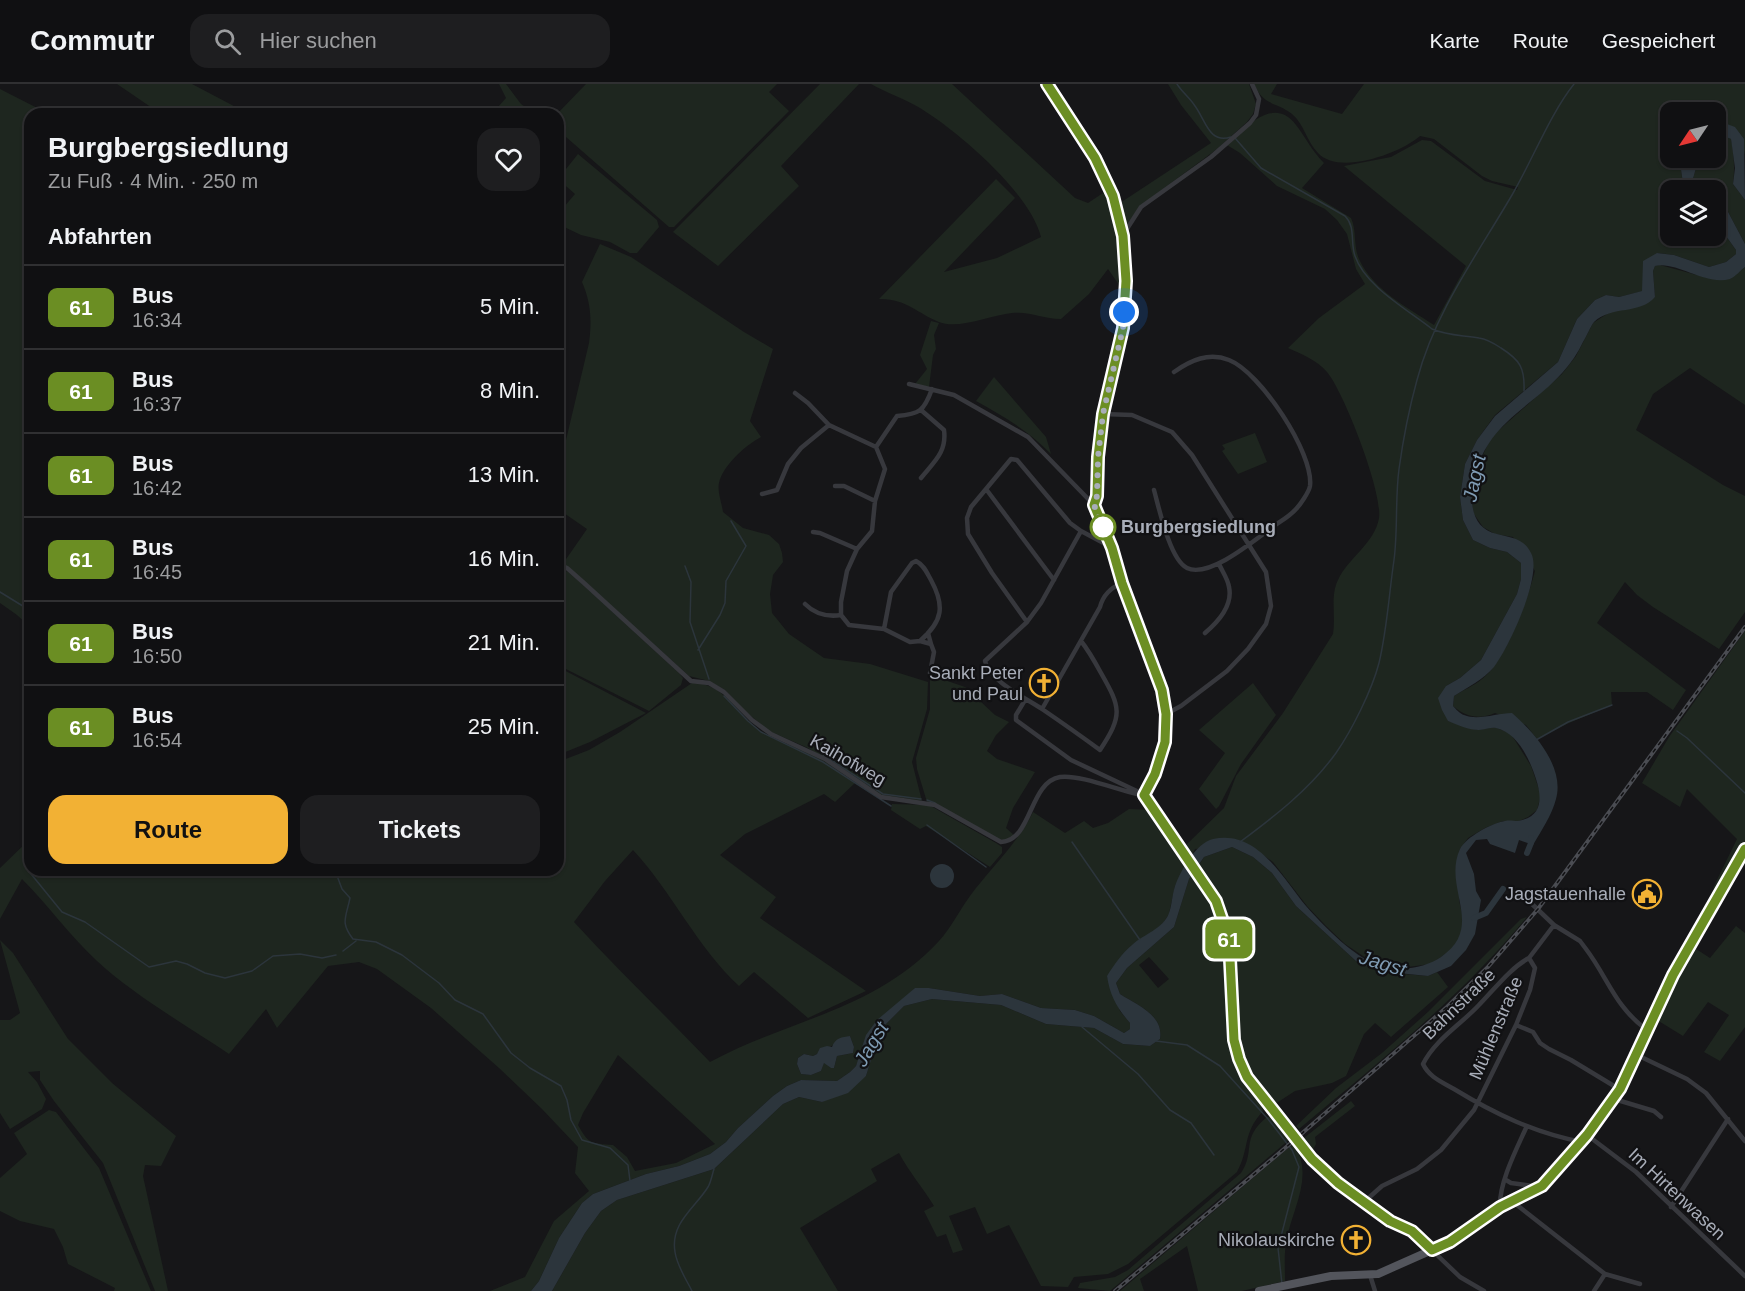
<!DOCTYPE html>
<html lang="de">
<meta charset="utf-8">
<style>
:root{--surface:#101012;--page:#1e1e20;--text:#f1f3f6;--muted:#9c9d9f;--line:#303032;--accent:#f2b134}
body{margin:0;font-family:Arial,sans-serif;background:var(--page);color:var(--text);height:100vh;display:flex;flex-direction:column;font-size:22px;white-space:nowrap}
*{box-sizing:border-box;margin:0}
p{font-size:20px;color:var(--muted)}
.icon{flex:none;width:33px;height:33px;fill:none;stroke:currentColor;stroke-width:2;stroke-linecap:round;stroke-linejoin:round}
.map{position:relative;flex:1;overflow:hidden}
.sheet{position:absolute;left:24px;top:24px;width:540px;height:768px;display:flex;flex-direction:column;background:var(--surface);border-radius:18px;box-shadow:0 2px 4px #0004,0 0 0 2px var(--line)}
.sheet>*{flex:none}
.badge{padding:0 12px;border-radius:9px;font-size:21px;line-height:39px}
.needle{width:39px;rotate:235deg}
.buttons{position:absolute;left:1660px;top:18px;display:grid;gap:12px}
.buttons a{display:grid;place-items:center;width:66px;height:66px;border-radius:12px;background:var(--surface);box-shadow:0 2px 4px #0004,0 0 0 2px var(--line);font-size:30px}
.you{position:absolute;width:30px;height:30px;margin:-15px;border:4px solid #fff;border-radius:50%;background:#1a73e8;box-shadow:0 0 0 9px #1a73e833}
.map>.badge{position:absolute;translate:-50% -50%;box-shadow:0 0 0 3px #fff}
h2{padding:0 24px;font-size:22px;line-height:54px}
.round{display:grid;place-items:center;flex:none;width:63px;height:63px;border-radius:18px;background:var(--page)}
.summary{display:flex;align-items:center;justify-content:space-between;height:102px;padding:0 24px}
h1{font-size:28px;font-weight:800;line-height:45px}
.cta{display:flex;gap:12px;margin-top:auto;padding:12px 24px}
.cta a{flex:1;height:69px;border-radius:18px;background:var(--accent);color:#111;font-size:24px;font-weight:800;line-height:69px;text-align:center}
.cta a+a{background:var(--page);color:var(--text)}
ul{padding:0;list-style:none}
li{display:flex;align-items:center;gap:18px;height:84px;padding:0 24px;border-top:2px solid var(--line)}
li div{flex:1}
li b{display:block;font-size:22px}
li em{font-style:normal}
li .badge{min-width:66px;font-weight:700;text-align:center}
header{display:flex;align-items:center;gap:36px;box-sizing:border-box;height:84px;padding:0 30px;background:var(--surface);border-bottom:2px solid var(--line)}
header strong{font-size:28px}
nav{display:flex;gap:33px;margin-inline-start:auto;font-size:21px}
.search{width:420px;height:54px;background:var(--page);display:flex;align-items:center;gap:15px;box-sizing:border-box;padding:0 21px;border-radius:18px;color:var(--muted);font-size:22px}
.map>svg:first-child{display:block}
.green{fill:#1e261f;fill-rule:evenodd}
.water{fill:#2c353c}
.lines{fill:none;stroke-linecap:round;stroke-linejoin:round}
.stream{stroke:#2c353c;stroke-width:1.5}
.canal{stroke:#2c353c;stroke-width:6}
.street{stroke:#37383d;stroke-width:4.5}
.primary{stroke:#53555c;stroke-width:8}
.rail-casing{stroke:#4a4c52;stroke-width:4}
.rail{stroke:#111113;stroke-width:1.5;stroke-dasharray:4.5;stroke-linecap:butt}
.line-casing{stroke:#fff;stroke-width:14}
.line{stroke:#6b8e23;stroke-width:9}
.walk{stroke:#a8adb8;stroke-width:6;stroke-dasharray:0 10.8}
.stop-dot{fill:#fff;stroke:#6b8e23;stroke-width:3}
.labels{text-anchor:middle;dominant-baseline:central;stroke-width:4.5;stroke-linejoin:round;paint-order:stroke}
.stop-label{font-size:18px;font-weight:bold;fill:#a8adb8;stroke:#111113;text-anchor:start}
.poi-label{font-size:18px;fill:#a8adb8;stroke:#111113;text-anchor:end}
.street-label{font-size:18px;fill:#a8adb8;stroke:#111113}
.water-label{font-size:20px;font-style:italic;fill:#7f9bb3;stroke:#111113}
</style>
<header>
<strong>Commutr</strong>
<div class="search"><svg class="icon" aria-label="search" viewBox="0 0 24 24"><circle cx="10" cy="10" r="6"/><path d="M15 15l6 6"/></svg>Hier suchen</div>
<nav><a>Karte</a><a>Route</a><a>Gespeichert</a></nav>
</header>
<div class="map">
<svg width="1745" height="1207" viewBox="0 0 1745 1207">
<rect width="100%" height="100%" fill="#161618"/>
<!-- green -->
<path class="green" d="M117,0H192L249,30H161Z
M499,0H506L521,20L531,27L528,30H505L498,23L506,14Z
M586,0H777L769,8L789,27L674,143H669L558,46L557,30Z
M820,0H859L781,82L799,102L718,182L673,148Z
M871,0H952L1075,114L1088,119L1106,107L1122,154L1125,203L1124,208L1108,185L1089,210L1061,235C1043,235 1030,227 1012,229C991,231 958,246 939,238C917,229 905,214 879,215L996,95L1015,114L944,188L997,174L1041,153C1030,109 959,48 920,24C905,15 887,9 871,0Z
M1168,0H1249L1256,20L1253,30L1247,38L1217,65L1140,122L1126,142L1122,141L1117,121L1211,59L1181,21Z
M1254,0H1277L1271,10L1342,30L1364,0H1745V71L1744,66L1721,41L1716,43V28H1671V74H1683L1680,79L1684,106H1671V152H1716V138L1736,166V170L1726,178L1709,183L1674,171L1658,169L1643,207L1619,213L1606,211L1595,216L1577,235L1558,278L1495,331L1477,356L1465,380L1460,413L1463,436L1473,456L1490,464L1507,468L1521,479V495L1517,510L1481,576L1460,594L1446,602L1448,637L1477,646L1495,643L1511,650L1531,682L1541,711L1537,726L1528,733L1519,737H1503L1485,744L1468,754L1460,765L1459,816L1463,834L1461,851L1451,866L1431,880L1400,884L1372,878L1345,860L1326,842L1307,822L1273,778L1248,761L1195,765L1192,771L1185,762L1224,724L1236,692L1283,629L1333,550C1336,532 1330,512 1338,496C1348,474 1375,459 1379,434C1383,409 1344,308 1327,288C1317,276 1301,270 1288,264L1319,234L1365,200L1356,185L1347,150L1337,136L1325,125L1277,102L1240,69L1227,61C1246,44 1273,11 1296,41C1306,54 1312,67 1324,79L1302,104L1351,134C1357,147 1353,161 1359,175C1373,206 1407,223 1434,241L1466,182L1344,82L1391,73L1422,56L1431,57L1485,97L1517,106L1518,103L1492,97L1482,92L1434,55L1420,52C1401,69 1339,92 1318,69C1307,58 1304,40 1292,30C1276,17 1264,23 1254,0Z
M0,5L49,30H30V543L17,531L0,519Z
M1726,53L1731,55C1734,71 1735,84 1733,100L1745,116V160L1726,124L1716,119V106H1699L1692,98L1699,74H1716V56Z
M578,70L657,136L659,143L637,169H630L610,158L581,151L558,140V130L575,110L558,95Z
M600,160L631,173L744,248L773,265L750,337L761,353C746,361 723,381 719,399C717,407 722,420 723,428L743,444L769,451L779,460L782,469L783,478L773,491L770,510L772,529L789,550L824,574L870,580L928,598L927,625L912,678L922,717L880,711L808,664L769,647L745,627L725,606L709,597L689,592L569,484L562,481L587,445L558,425V375L562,373L589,259C592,236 591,219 582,198Z
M1660,181L1708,194L1730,195L1745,183V321L1690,284L1653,310L1636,346L1723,401L1745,412V528L1719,565L1653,523L1637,511L1625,498L1597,539L1686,606L1673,626L1647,608H1611L1612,621L1569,639L1537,655L1526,641L1495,629C1479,636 1466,633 1453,622L1454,612C1463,606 1474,602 1482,595C1506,576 1527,517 1535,487L1513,453L1495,450L1483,443L1474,430L1471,416L1478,382L1491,353L1562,290L1576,272L1593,239L1610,228L1655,213L1653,187L1655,182Z
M931,237L939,239L934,251L936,265L933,271L929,303L915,300L927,285L920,271Z
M994,293L1046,353L1051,370C1029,347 1003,332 976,317Z
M1255,349L1267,378L1238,390L1222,367L1225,365L1222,361Z
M558,483L568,488L580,498L679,589L683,594L681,601L649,627L558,581Z
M1745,547V758L1718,807L1713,804L1737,755L1687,705L1680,723L1642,699L1669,653Z
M558,583L646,629L590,658L558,671Z
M930,591L965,603L995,631L1009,638L996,651L987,667L997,675L1035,688L1013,724L1006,744L1015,752L1002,757L927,718L917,685L916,674L930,625Z
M692,599C723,598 737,629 758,645C775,658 798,663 817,673C830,680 843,690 855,699L835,718L824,710L745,750L720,771L776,813L760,834L866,907L808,934L754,888L739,902C697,863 672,808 633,766L605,797L574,838C618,886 665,931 710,978C787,936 876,926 939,857C951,844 959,827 970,812C991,784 1017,760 1033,728L1065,749L1084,737L1093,744L1108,739L1129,725L1151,726L1187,779L1175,802L1169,830L1164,838L1107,892L1120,927L1130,939V945L1124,949L1094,932L1075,926L1041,924L1002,910L980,912L929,904H915L862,967L856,982L850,988L837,997L801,996L787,1002L773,1012L738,1044L726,1058L710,1070L679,1082L646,1090L593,1110L582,1119L559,1154L539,1197L531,1207H490L525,1193L554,1137L589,1107L575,1089L578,1063L542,1025L499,984L431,924L377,885L359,878L328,882L277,944L266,925L229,970C186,941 135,912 97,877C70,852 48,821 22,795L0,835V784L30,755V786H325C340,790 352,792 367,786H558V678L589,666L620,648ZM850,952L854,963L853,969L837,972L834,984H831L824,978L821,987L811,991L801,990L797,980L798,974L804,970L813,972ZM618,971L715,1060L676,1079L635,1087L627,1073L613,1061C591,1059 589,1061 578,1041L583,1029Z
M1253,599L1276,631L1241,680L1219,722L1216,725L1199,705L1225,669L1199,646Z
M892,720L929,721L996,759L1002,763V769L990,783L926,742L920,745L891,726Z
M1232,763L1253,773L1272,789L1296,822L1357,878L1403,890L1428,892L1437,888L1448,903L1391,953L1375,939L1364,950L1346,992L1332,999L1295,1007L1272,1022L1252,995L1244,980L1240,963L1236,880L1232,844L1221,815L1199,781L1204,773Z
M1194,788C1209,810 1221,834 1226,860L1234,977L1246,1000L1261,1019L1263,1027C1242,1050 1250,1064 1237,1088L1128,1180L1108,1190L1074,1193L1068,1203L1041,1202L1009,1141L987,1150L975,1123L949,1132L963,1166L953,1169L946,1150L937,1153L924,1127L934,1122C923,1104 909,1088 899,1069L871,1085L877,1097L800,1144L838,1207H552L585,1149L601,1127L617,1116L714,1085L783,1020L799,1013L822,1018L866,992L877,956L884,942L904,922L932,915L1001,921L1046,940L1094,944L1123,960L1150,962L1160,955C1164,931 1137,921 1120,910L1116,899L1127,884L1174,843L1189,795ZM1149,873L1169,895L1158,904L1139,881Z
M1527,833C1461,913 1379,978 1299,1045L1296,1042L1336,1004L1382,969L1429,927L1521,835Z
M1736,842L1745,849V943L1720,977L1704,968L1729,931L1708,918L1683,952L1657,936L1693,863L1710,874Z
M0,856L13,869L68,955L112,999L176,1052L161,1082L145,1081L143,1092L168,1207H155L103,1079L54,1017L40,996V987L28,988L37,998L46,1015L42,1025L10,1045L0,1029V936H10L20,929Z
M1351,1017L1355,1022L1315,1053L1316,1060L1311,1069L1300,1057Z
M49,1026L56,1028L99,1084L151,1207H114L115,1204L68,1180L63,1163L54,1145L20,1137L0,1127V1094L27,1070L14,1049Z
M1267,1033H1272L1290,1055L1110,1207L1078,1204L1080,1199L1115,1193L1128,1186L1241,1089C1256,1067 1240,1055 1267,1033Z
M1293,1060C1316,1091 1291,1126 1286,1159C1284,1171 1285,1184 1285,1197L1242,1207H1198L1187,1162L1140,1195L1144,1207H1120Z"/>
<!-- water -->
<path class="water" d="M1727,40L1735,43L1744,55L1745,116L1733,100L1735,84L1731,55L1726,53L1716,56V43Z
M1683,74H1699L1692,98L1699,106H1684L1680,79Z
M1716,119L1726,124L1745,160V183C1741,186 1735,193 1730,195C1705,202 1677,177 1655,182L1653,187L1655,213C1640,231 1612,221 1594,238C1590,243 1587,252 1583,258C1578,269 1571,279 1563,288C1533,322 1495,335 1478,381C1470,405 1465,443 1497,450C1511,454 1524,454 1531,469C1543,491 1509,563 1494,583C1483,596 1468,603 1454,612L1453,622C1456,625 1460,630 1464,631C1478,637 1497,629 1512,629C1534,648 1565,683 1556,715C1552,731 1541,747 1533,761L1519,756L1515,769L1490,760L1487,755L1476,756L1466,769L1474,790L1476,807L1481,816L1475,850L1466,866L1451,882L1428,892L1378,887L1357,878L1296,822L1272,789L1253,773L1232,763L1204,773L1189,795L1174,843L1127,884L1116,899L1120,910C1137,921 1164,931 1160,955L1150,962L1123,960L1094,944L1046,940L1001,921L932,915L904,922L884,942L877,957L866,992L848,1009L822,1018L799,1013L783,1020L714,1085L617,1116L601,1127L585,1149L552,1207H531L539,1197L559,1154L582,1119L593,1110L646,1090L679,1082L710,1070L726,1058L738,1044L773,1012L787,1002L801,996L837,997L850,988L856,982L866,951L877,936L915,904H929L980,912L1002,910L1041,924L1075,926L1094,932L1124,949L1130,945V939C1117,924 1110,912 1107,892C1114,881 1122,869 1132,861C1144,850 1163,845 1169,829C1172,821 1172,811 1175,802C1181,786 1196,759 1213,755C1257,745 1283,794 1306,822C1322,840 1349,868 1371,878C1379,881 1390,883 1398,884C1412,886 1429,881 1441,873C1486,842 1442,804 1460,765C1466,753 1492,739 1505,737C1509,736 1514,737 1518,737C1543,733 1542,713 1536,695C1530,676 1518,649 1496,644C1491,643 1485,646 1479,646C1469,646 1457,641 1448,637L1442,626L1438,614L1446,602L1460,594L1481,576L1517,510L1521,495V479L1507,468L1490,464L1473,456L1463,436L1460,413L1465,380L1477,356L1495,332L1558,278L1577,235L1595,216L1606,211L1619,213L1642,207L1643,177L1657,169L1674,171L1709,183L1726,178L1736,170V166L1716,138Z
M930 792a12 12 0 1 1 24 0a12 12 0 1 1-24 0Z
M850,952L854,963L853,969L837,972L834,984H831L824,979L821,987L811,991L801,990L797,980L798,974L804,970L813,972L817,970L820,964L827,962L832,963C835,954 842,953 850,952Z"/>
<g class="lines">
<!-- stream -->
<path class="stream" d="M1177,0C1182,8 1190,14 1195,22C1206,37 1209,60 1231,53
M1235,54L1261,84L1345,132C1356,143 1350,158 1355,172C1365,202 1408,226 1432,245C1448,252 1463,251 1479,254C1487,255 1495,260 1501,264C1520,276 1525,284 1524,307
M685,482L691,498L690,538L709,595
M0,508L26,524L30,529
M698,566L720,531L725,519L726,497L746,462L731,437
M724,612L748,637L761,648L823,678L891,722
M1677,647L1687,654L1745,709
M1536,656L1568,638L1612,621
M822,670L883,710L921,715
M927,716L935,719
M927,741L986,783
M1072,758L1140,856
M1240,758C1275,732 1310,705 1336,669C1352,646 1372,606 1379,579C1387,546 1389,510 1394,476C1398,446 1395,415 1399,385C1403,356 1409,325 1417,296C1435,228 1477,171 1512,111C1532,77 1550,30 1574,0
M27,785L62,828L85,838L149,883L176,877L187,880L205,889L225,894L252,887L273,872L300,870L322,874L336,871
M336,789L342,805L350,814C346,834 340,838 353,855L376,858L402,871L439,899L455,916L483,930L511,969L530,984L561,1002L567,1016L571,1036L582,1056L610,1064L628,1081L630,1097
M343,867L356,857
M1082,943L1138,990L1170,1026L1191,1039L1214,1071
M1156,957L1187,961L1220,982L1268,1035L1292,1066L1299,1083L1278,1164L1282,1200
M692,1207C686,1195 677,1182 675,1168C670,1139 695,1124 708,1103C711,1098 712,1091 714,1085"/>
<!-- canal -->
<path class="canal" d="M1527,769L1531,759V754
M1474,834L1486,829L1503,805"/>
<!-- street -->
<path class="street" d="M1047,0L1095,74L1113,112L1123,151L1127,197L1123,244L1103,330L1098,373L1097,412L1094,421
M1123,151L1141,123L1211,73L1250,39L1256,31L1259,15L1252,0
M909,300L954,311L1028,353L1094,421L1112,464L1122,499L1162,606L1166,630L1165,658L1155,691L1144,710L1216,817L1229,855L1235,956L1239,975L1247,993L1291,1051L1312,1075L1338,1099L1390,1136L1412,1147L1460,1193L1484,1207
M795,309L808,319L829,341L876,363
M1103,330L1132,331L1172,348L1192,371L1266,488L1271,522L1266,540L1248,565L1227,587L1181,622L1166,630
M921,394C934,378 947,368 944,346L921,326
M835,402H844L875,417
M986,405L1054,496
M1154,406C1159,424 1170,476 1187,484C1209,495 1256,455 1274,442C1281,437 1290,432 1296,425C1300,421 1309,408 1310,402C1314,369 1260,288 1229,276C1209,268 1191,276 1174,288
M762,410L777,406L788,380L801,364L829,341
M813,448L820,449L857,465
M558,480L567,484L584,499L691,597L709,599L724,608L752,636L771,650L825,675L881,713L935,721L1001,758C1032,757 1029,698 1060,693C1078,690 1118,706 1137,710H1144
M805,520C815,530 828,533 841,531
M1027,538L992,489L968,450L967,434L971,423L1011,375L1017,376L1070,439L1081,447
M884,545L891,508L912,479L916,477C924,481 927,489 931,496C945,522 943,537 920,557
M928,549L931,560L920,557L910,558L884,545L849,541L841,531V518L847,487L857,465L872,447L875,417L885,385L876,363L897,332C920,330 924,327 932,305
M1205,549C1218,538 1233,521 1229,503C1228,495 1222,487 1219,480
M1081,557C1089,567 1095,578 1101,589C1121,624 1123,631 1100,666C1081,652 1061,638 1042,625C1027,615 988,596 985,577L1027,538L1041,519L1081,447L1111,463
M930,589L934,568L931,560
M1025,616L1016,631V636L1071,676L1141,709
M1042,625L1100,523C1103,511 1110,504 1122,499
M1532,820L1554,841
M1529,874C1509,885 1494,906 1478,922C1460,941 1435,956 1423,980C1429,993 1442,998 1454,1005C1495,1030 1535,1049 1582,1058
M1516,941L1533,948L1540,959L1549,965L1571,976L1619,1005
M1637,971L1687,995L1706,1009L1745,1057
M1614,1015L1654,1027L1661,1033
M1587,1051L1636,1088L1745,1192
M1506,1096L1511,1099L1533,1102L1536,1107
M1364,1118L1382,1102L1417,1085L1441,1066L1474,1026L1516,941L1530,906L1535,884L1529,874L1554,841L1580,857L1586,865C1608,894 1615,923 1647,946
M1513,1118L1605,1190L1640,1200
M1500,1123C1499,1099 1516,1066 1526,1044
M1671,1123L1728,1035
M1370,1191L1375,1207
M1594,1207L1605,1190"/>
<!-- primary -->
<path class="primary" d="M1259,1207L1331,1192L1378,1190L1450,1158L1500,1123L1542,1102L1568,1076L1614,1015L1673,891L1745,765"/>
<!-- rail casing -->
<g class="rail-casing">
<path id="rail" d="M1115,1207L1284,1065L1447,923L1487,884L1538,825L1745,543"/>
</g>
<!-- rail -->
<use href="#rail" class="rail"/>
</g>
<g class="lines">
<!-- line casing -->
<g class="line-casing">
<path id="line" d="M1047,0L1095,74L1113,112L1123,152L1126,197L1123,244L1103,330L1098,373L1097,412L1094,421L1112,464L1122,499L1162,606L1166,630L1165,658L1155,690L1144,711L1216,817L1229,855L1234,956L1239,975L1247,993L1312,1075L1338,1099L1390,1137L1412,1147L1432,1166L1450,1158L1500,1123L1542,1102L1587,1051L1620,1005L1673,891L1745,765"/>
</g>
<!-- line -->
<use href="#line" class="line"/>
<!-- walk -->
<path class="walk" d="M1103,443L1094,421L1097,412L1098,373L1103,330L1123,244L1124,228"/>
</g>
<!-- icons -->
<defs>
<g id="church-ring" transform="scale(1.5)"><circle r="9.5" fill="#111113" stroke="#f2b134" stroke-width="1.5"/><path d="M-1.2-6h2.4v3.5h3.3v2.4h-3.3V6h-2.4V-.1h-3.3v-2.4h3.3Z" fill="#f2b134"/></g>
<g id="civic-ring" transform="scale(1.5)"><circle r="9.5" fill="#111113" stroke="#f2b134" stroke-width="1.5"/><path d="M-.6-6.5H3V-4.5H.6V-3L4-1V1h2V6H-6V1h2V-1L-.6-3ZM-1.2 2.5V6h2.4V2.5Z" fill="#f2b134"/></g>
</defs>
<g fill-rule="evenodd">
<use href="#church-ring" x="1044" y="599"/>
<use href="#civic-ring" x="1647" y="810"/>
<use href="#church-ring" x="1356" y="1156"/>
</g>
<!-- markers -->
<circle class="stop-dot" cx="1103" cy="443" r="12"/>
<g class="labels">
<!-- stop labels -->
<g class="stop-label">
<text x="1121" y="443">Burgbergsiedlung</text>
</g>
<!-- poi labels -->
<g class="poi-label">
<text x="1023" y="589">Sankt Peter<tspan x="1023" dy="21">und Paul</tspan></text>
<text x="1626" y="810">Jagstauenhalle</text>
<text x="1335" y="1156">Nikolauskirche</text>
</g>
<!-- street labels -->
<g class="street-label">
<text transform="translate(848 676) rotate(30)">Kaihofweg</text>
<text transform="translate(1459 920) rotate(-44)">Bahnstraße</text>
<text transform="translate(1496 944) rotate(-67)">Mühlenstraße</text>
<text transform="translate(1677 1110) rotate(43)">Im Hirtenwasen</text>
</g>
<!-- water labels -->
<g class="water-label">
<text transform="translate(1474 394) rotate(-78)">Jagst</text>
<text transform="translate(1383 879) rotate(17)">Jagst</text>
<text transform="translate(871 960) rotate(-59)">Jagst</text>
</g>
</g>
</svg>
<div class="buttons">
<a><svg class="needle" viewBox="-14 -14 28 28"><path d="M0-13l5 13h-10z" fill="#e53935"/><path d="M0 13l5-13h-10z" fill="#9c9d9f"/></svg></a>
<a><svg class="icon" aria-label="layers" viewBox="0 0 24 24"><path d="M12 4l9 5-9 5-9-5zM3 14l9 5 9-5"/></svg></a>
</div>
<div class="you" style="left:1124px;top:228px"></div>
<b class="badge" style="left:1229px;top:855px;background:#6b8e23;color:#fff">61</b>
<section class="sheet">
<div class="summary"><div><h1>Burgbergsiedlung</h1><p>Zu Fuß · 4 Min. · 250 m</p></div><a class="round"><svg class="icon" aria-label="heart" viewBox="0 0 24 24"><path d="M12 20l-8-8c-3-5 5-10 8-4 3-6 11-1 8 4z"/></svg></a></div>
<h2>Abfahrten</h2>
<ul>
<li><span class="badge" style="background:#6b8e23;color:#fff">61</span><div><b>Bus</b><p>16:34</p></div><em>5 Min.</em></li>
<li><span class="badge" style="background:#6b8e23;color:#fff">61</span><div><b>Bus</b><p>16:37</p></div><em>8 Min.</em></li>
<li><span class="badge" style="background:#6b8e23;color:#fff">61</span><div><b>Bus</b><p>16:42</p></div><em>13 Min.</em></li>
<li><span class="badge" style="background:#6b8e23;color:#fff">61</span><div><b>Bus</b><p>16:45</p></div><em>16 Min.</em></li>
<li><span class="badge" style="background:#6b8e23;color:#fff">61</span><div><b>Bus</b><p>16:50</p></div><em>21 Min.</em></li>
<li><span class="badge" style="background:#6b8e23;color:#fff">61</span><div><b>Bus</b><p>16:54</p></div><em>25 Min.</em></li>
</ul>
<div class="cta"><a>Route</a><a>Tickets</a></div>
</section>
</div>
